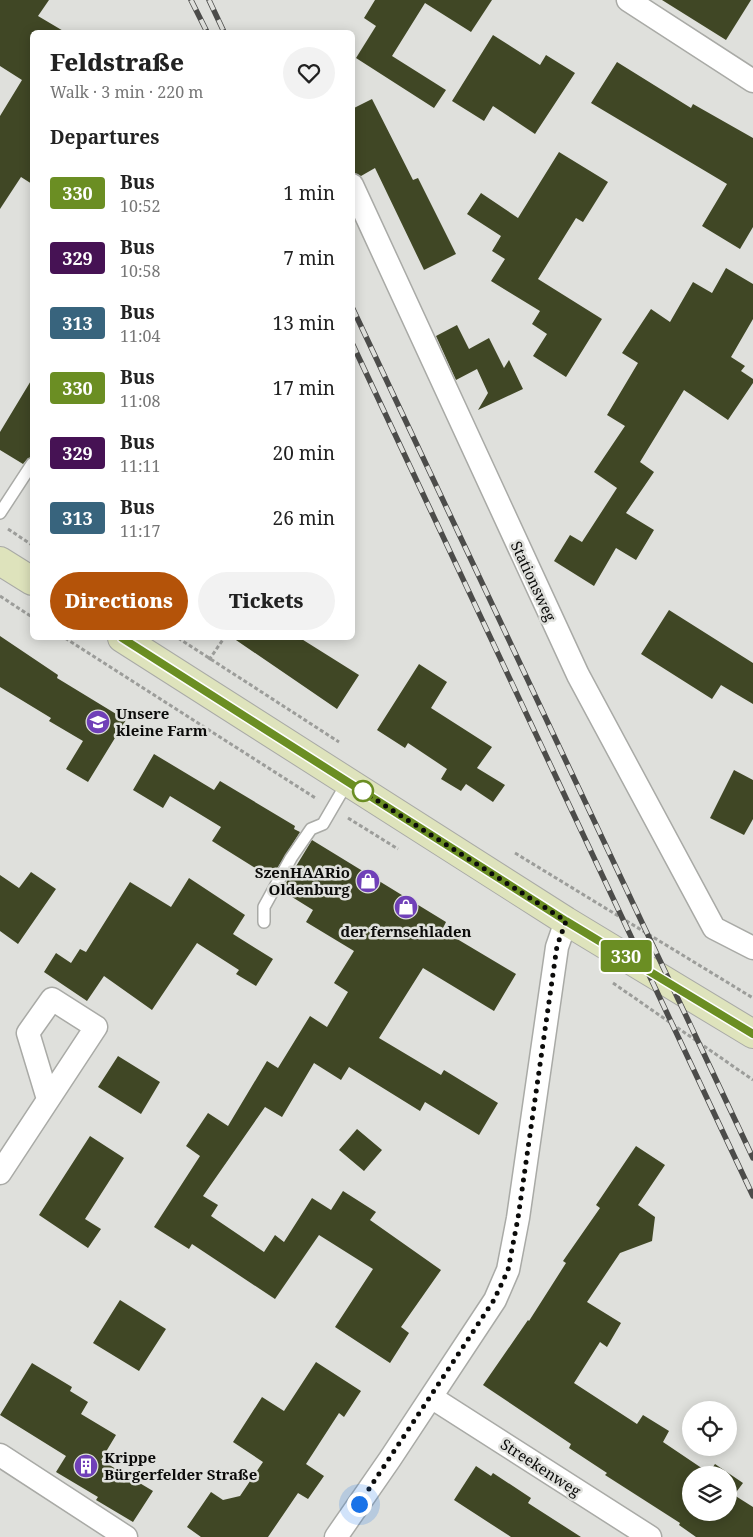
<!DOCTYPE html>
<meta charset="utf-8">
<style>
:root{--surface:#fff;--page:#f2f2f2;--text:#222;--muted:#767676;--accent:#b45309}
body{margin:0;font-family:"Noto Serif",serif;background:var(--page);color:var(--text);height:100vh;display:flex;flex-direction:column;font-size:19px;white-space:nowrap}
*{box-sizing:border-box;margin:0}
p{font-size:16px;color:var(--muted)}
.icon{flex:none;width:28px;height:28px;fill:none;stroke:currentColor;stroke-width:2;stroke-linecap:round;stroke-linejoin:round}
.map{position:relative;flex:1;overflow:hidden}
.sheet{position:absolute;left:30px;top:30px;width:325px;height:610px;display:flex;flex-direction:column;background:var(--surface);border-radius:8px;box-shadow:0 2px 12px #0003}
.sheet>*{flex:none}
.badge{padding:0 10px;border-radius:4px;font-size:18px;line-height:32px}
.tools{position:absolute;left:682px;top:1401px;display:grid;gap:10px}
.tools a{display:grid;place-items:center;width:55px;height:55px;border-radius:50%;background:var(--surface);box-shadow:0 2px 12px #0003;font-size:25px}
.you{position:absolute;width:25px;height:25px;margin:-12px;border:4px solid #fff;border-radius:50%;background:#1a73e8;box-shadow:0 0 0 8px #1a73e833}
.map>.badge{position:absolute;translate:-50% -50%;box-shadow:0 0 0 2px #fff}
h2{padding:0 20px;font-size:19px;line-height:45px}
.round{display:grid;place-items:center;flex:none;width:52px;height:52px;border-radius:26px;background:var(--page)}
.overview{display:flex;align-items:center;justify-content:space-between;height:85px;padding:0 20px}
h1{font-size:24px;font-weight:800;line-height:38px}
.cta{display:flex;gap:10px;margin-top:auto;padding:10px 20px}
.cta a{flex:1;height:58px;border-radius:30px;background:var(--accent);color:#fff;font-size:20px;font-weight:800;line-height:58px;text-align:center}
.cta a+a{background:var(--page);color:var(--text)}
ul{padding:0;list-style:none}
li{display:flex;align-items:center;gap:15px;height:65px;padding:0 20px}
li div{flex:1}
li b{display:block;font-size:19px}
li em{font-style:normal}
li .badge{min-width:55px;font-weight:700;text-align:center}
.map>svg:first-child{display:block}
.building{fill:#404725;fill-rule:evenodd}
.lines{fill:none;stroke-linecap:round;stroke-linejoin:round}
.service-casing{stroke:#a9aaa6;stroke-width:14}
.minor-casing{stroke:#a9aaa6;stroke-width:25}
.secondary-casing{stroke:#a9aaa6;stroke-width:30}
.path{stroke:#9c9d9a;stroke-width:3;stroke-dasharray:4 2.5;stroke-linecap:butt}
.service{stroke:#fff;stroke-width:11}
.minor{stroke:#fff;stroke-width:22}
.secondary{stroke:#dee3bc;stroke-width:28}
.rail-casing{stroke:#4c4c4a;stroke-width:5.5}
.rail{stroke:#dfe0dc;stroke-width:4;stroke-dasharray:11;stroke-linecap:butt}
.line-casing{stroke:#fff;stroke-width:11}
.line{stroke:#6b8e23;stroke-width:8}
.walk{stroke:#0b0b0a;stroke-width:5;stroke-dasharray:0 9}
.stop-dot{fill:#fff;stroke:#6b8e23;stroke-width:2.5}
.labels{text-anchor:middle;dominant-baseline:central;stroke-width:5;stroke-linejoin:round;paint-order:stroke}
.street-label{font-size:15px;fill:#0b0b0a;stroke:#dfe0dc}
.poi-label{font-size:15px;font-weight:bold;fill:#0b0b0a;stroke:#dfe0dc;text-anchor:start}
</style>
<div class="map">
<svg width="753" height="1537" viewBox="0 0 753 1537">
<rect width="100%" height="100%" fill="#dfe0dc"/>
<!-- building -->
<path class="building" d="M0,0H49L38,16L65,32H32V184L21,177L0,209V116L22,80L0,66Z
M375,0H492L471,32L425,3L392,56L446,90L434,108L356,58L376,26L364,18Z
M662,0H751L726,40Z
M493,35L540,65L546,55L575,73L535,134L493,106L484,121L452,101Z
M617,62L691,108L693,104L753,138V227L740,249L702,226L727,184L591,103Z
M372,99L413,180L418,178L456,254L424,270L375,168L361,176L352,172V109Z
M559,152L608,182L583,222L576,218L538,279L602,319L566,377L533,356L547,334L532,324L540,311L491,281L505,259L492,251L501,236L467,214L481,193L518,218Z
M726,268L753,284V319L731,357L745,366L741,371L753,379V383L728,420L684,390L640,462L654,472L626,513L654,530L636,560L616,548L594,586L554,561L570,535L582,542L617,488L594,472L625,426L607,415L638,363L622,353L651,309L670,322L693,282L712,293Z
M457,325L469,349L489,338L504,368L509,360L523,389L478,410L488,393L477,369L456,380L436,336Z
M32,379V457L28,458L23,464L0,450V432Z
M669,610L753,663V704L721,685L712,699L641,654Z
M0,636L58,675L57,678L126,720L88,782L66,769L83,741L49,721L51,718L0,687Z
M233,638H300L359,675L337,709Z
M419,664L447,682L431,708L492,747L477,768L505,785L493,802L466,784L461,791L441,779L447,769L408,743L405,748L377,730Z
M154,754L214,790L220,781L295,826L294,829L300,832L271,878L212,841L221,827L170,796L163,808L133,790Z
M734,770L753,780V819L744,835L710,818Z
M312,840L446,922L442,930L516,974L494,1011L423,968L379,1038L441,1075L444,1070L498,1103L479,1135L425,1102L420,1111L349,1067L341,1080L314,1063L282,1117L265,1107L203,1196L218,1205L211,1216L264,1252L275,1235L284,1242L312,1198L331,1210L343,1191L376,1212L370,1220L441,1270L401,1327L409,1333L390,1363L335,1327L373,1269L319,1235L275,1299L192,1244L189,1249L154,1227L200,1156L186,1146L208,1113L228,1126L267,1061L278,1068L310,1016L327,1027L348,992L334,983L354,951L306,922L313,910L284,892L287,888L284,886Z
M31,872L56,889L18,944L0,931V875L19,888Z
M189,878L245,915L233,934L273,959L256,986L236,974L239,970L197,943L152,1010L104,976L87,1001L44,972L56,953L71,963L80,949L86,952L130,882L171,907Z
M118,1056L160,1082L141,1114L98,1087Z
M357,1129L382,1150L364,1171L339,1150Z
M90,1136L124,1158L85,1219L101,1229L88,1248L39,1215Z
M636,1146L665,1165L638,1205L655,1217L652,1241L620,1253L587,1302L621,1323L607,1347L600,1342L574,1383L637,1424L643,1415L669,1431L663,1442L709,1473L715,1464L743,1483L734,1495L753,1507V1537H696L679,1525L680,1523L605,1475L607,1473L569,1448L571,1444L483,1385L528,1320L529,1321L566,1263L563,1261L600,1208L596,1205ZM691,1475H729V1512H691Z
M120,1300L166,1329L139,1371L93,1343Z
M316,1362L361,1391L344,1417L339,1413L306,1464L324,1476L308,1499L298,1493L268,1537H201L187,1527L211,1492L223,1500L240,1496L263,1462L233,1442L262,1397L284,1411Z
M32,1363L72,1387L70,1391L88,1402L81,1414L116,1435L101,1460L153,1491L133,1522L96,1500L98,1497L56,1472L66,1456L0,1415Z
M476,1466L491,1476L493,1473L531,1498L528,1503L581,1537H511L454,1500Z"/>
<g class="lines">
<!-- service casing -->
<g class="service-casing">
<path id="service" d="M0,513L32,464
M264,922V907L291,858L311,829L323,824L348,781"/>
</g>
<!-- minor casing -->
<g class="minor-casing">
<path id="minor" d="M628,0L753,81
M352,185L578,675L714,928L753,948
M0,1173C32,1124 64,1075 96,1027L52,999L28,1033L48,1099
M431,1397L650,1537
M0,1455L126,1537
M336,1537L390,1459L495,1300L508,1270L518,1218L557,947L566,921"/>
</g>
<!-- secondary casing -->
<g class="secondary-casing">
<path id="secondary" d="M0,561L32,581
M122,638L566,921L753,1034"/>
</g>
<!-- path -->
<path class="path" d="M8,529L32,545
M0,596L32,617
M65,638L317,799
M178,638L339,742
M209,660L224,638
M348,818L398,849
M515,853L753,998
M613,983L753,1080"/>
<!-- service -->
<use href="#service" class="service"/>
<!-- minor -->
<use href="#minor" class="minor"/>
<!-- secondary -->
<use href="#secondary" class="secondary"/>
<!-- rail casing -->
<g class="rail-casing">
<path id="rail" d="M191,0L207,32
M209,0L224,32
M352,307L753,1158
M352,343L753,1196"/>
</g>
<!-- rail -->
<use href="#rail" class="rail"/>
</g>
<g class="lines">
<!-- line casing -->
<g class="line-casing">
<path id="line" d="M122,638L566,921L753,1034"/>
</g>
<!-- line -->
<use href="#line" class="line"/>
<!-- walk -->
<path class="walk" d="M359,1504L494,1300L508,1270L518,1218L557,946L566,921L359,789L363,791"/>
</g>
<!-- icons -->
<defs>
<g id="school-disc" transform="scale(1.25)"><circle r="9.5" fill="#7040b8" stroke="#dfe0dc"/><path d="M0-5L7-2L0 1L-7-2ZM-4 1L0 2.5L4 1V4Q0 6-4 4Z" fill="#fff"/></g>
<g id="shop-disc" transform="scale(1.25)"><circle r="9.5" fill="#7040b8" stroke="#dfe0dc"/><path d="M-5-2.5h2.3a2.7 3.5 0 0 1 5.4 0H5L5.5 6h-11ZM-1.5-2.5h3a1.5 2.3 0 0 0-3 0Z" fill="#fff"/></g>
<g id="building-disc" transform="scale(1.25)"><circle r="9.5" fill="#7040b8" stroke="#dfe0dc"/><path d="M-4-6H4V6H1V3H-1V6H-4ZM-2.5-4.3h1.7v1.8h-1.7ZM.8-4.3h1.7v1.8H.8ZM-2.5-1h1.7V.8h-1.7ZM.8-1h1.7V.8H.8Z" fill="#fff"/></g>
</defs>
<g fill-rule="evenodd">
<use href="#school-disc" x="98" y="722"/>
<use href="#shop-disc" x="368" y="881"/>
<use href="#shop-disc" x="406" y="907"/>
<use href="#building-disc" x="86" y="1466"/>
</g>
<!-- markers -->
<circle class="stop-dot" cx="363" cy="791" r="10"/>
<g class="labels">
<!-- street labels -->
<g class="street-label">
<text transform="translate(534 581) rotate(65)">Stationsweg</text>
<text transform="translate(541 1467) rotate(33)">Streekenweg</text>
</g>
<!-- poi labels -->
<g class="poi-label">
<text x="116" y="713">Unsere<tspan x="116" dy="17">kleine Farm</tspan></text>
<text x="350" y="872" text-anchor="end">SzenHAARio<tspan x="350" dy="17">Oldenburg</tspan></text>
<text x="406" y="931" text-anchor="middle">der fernsehladen</text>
<text x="104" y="1457">Krippe<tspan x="104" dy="17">Bürgerfelder Straße</tspan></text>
</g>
</g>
</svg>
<div class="tools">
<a><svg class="icon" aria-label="locate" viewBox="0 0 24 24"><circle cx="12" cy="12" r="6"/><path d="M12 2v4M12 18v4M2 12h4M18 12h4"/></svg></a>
<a><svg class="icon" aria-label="layers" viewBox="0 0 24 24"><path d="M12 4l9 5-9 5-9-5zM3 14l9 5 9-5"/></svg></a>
</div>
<div class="you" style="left:359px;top:1504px"></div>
<b class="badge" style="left:626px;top:956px;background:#6b8e23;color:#fff">330</b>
<section class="sheet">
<div class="overview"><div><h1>Feldstraße</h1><p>Walk · 3 min · 220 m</p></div><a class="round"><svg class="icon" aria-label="heart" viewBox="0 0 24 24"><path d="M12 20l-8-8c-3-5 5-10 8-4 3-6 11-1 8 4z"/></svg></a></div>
<h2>Departures</h2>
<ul>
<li><span class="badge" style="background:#6b8e23;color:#fff">330</span><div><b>Bus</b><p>10:52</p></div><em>1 min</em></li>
<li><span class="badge" style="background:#461254;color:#fff">329</span><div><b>Bus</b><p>10:58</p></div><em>7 min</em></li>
<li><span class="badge" style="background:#38647d;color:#fff">313</span><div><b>Bus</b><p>11:04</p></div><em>13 min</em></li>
<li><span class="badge" style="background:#6b8e23;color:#fff">330</span><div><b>Bus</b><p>11:08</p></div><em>17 min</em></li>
<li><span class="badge" style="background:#461254;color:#fff">329</span><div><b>Bus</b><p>11:11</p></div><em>20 min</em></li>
<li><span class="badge" style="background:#38647d;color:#fff">313</span><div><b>Bus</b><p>11:17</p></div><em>26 min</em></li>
</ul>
<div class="cta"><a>Directions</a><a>Tickets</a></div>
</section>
</div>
